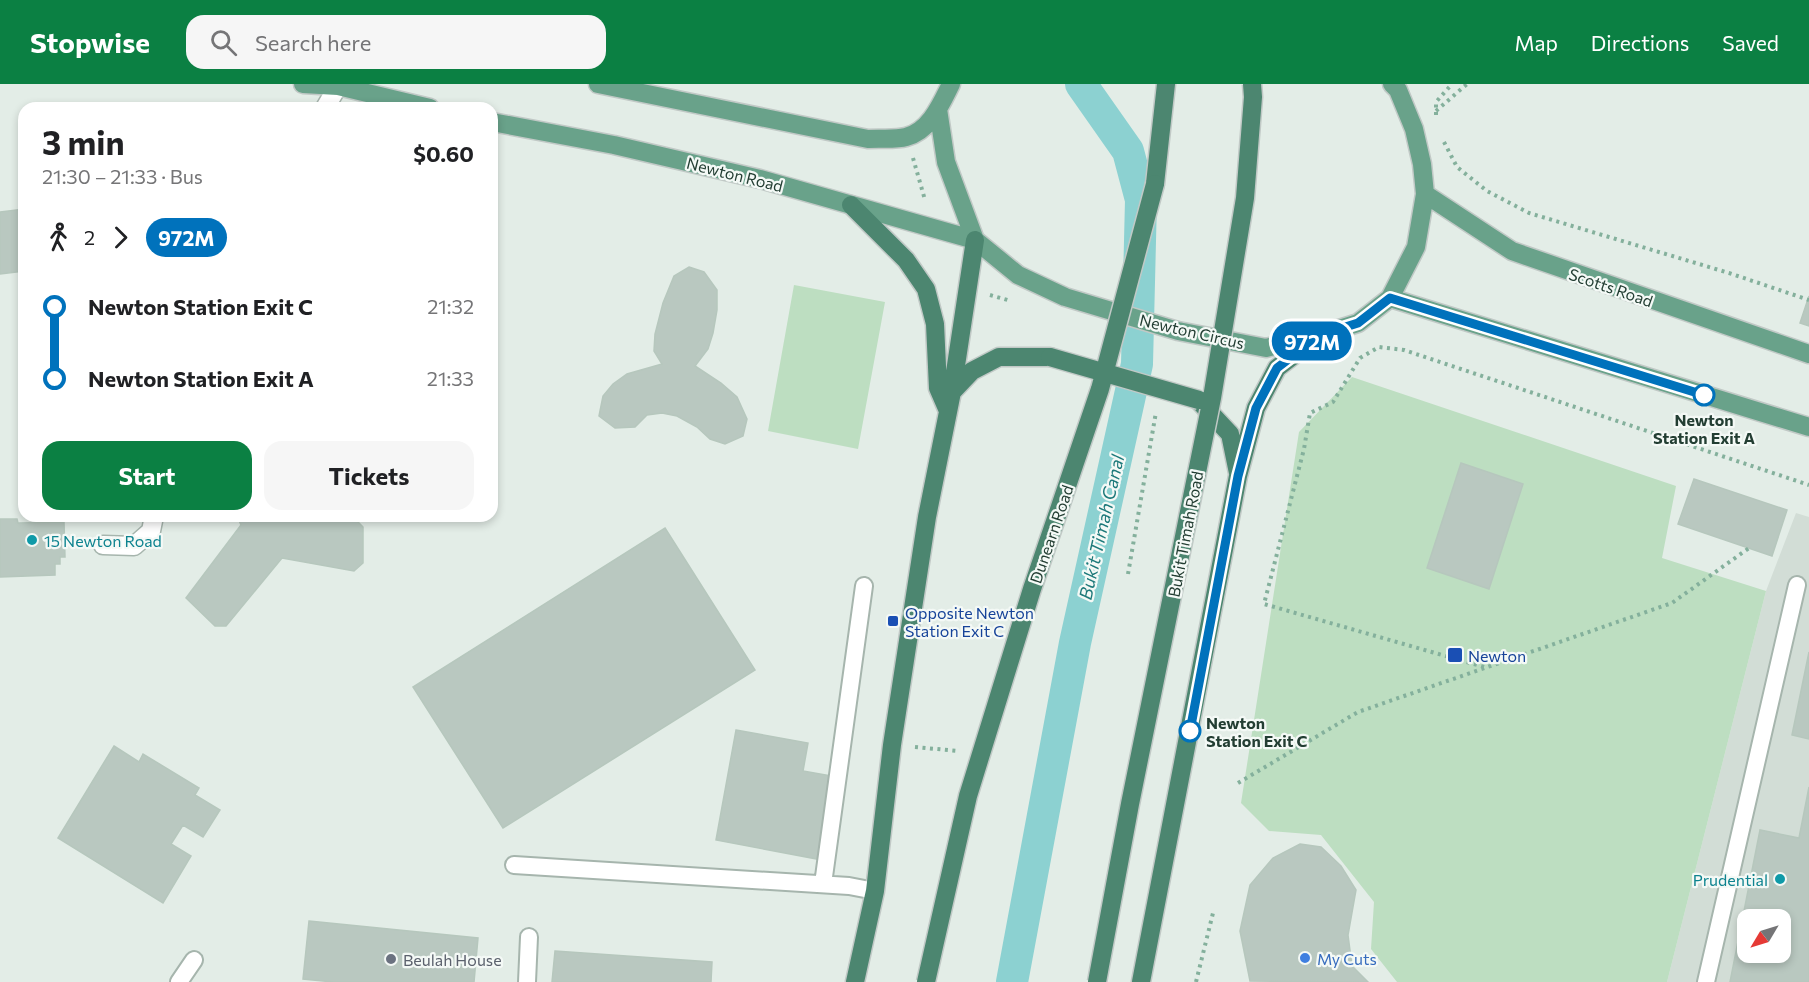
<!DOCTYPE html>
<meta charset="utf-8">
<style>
:root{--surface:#fff;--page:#f6f6f6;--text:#202124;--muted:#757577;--accent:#0b8043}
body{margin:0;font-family:Commissioner,sans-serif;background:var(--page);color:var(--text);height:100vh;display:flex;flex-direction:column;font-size:22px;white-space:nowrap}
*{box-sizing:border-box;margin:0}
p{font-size:20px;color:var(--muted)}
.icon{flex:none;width:33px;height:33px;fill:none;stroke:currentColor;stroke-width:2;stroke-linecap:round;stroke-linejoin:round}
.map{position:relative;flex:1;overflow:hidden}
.details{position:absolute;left:18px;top:18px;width:480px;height:420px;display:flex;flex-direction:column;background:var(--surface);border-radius:18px;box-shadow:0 3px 9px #0003}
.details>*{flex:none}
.badge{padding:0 12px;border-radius:20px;font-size:21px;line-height:39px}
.needle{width:39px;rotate:232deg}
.buttons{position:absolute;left:1737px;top:825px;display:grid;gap:12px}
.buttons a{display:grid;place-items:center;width:54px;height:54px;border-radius:12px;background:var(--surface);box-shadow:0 3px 9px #0003;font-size:30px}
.map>.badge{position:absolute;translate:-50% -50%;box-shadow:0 0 0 3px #fff}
.legs{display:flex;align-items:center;gap:9px;height:66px;padding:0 24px;font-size:20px}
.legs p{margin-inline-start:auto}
.overview{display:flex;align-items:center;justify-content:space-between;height:102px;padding:0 24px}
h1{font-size:33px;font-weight:700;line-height:45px}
.primary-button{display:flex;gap:12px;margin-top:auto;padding:12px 24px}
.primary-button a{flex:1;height:69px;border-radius:18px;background:var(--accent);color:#fff;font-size:24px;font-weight:700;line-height:69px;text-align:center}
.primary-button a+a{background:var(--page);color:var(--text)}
ul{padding:0 24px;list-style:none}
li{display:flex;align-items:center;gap:21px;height:72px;font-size:22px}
li i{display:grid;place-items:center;width:9px;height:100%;margin:0 8px;background:currentColor}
li i::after{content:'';width:15px;height:15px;margin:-8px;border:4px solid;border-radius:50%;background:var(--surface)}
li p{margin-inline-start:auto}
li:first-child i{background:linear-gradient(#0000 50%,currentColor 0)}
li:last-child i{background:linear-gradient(currentColor 50%,#0000 0)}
header{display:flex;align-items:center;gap:36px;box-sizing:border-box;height:84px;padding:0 30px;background:var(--accent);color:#fff}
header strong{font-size:28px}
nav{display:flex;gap:33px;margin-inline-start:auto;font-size:21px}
.search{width:420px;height:54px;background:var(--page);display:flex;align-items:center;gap:15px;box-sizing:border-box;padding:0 21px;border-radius:18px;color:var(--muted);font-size:22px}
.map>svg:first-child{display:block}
.built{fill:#d2ddd6;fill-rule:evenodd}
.green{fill:#bddec1}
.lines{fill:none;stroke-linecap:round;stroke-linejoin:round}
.canal{stroke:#8cd1d1;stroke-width:32}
.building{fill:#b9c8c0;stroke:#b6c7bd;stroke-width:1.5;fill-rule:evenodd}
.service-casing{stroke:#a6b5ad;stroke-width:20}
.minor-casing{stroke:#a6b5ad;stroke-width:21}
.primary-casing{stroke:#c1c9c6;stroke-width:21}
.trunk-casing{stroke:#c1c9c6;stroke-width:21}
.path{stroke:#84b09c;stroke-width:4;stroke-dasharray:3 4.5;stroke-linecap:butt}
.service{stroke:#fff;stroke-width:16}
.minor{stroke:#fff;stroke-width:18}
.primary{stroke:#69a28a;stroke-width:18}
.trunk{stroke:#4c8670;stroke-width:18}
.trunk-bridge-casing{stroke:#c1c9c6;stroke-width:21;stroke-linecap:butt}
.trunk-bridge{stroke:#4c8670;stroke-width:18}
.line-1-casing{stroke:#fff;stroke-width:14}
.line-1{stroke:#0072bc;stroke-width:9}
.stop-1-dot{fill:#fff;stroke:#0072bc;stroke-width:3}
.culture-dot{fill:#0f9aa8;stroke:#f4f9f6;stroke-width:2}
.transit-dot{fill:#1a4fb4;stroke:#f4f9f6;stroke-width:2}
.shop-dot{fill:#3f7fe0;stroke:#f4f9f6;stroke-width:2}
.worship-dot{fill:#6b7280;stroke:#f4f9f6;stroke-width:2}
.labels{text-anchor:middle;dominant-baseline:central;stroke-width:4.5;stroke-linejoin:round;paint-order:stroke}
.street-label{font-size:16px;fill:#233e33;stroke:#f4f9f6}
.stop-label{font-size:16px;font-weight:bold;fill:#233e33;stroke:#f4f9f6}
.culture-label{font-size:16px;fill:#0d838f;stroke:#f4f9f6;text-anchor:start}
.transit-label{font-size:16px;fill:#164399;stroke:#f4f9f6;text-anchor:start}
.shop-label{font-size:16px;fill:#366cbe;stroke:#f4f9f6;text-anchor:start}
.worship-label{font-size:16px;fill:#5b616d;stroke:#f4f9f6;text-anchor:start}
.water-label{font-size:18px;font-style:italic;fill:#1d797a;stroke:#f4f9f6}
</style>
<header>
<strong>Stopwise</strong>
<div class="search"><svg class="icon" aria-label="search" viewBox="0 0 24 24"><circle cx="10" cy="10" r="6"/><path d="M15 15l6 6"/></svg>Search here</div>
<nav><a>Map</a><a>Directions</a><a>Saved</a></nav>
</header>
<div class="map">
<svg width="1809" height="898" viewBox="0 0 1809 898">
<rect width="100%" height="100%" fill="#e3ede7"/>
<!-- built -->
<path class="built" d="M1796,429L1809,433V898H1667L1766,507ZM1748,836H1780V868H1748Z"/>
<!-- green -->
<path class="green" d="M794,201L885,218L858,365L768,347Z
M1352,293L1676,402L1662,474L1766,507L1667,898H1397L1371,865L1374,818L1321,751L1269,747L1241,719L1299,348Z"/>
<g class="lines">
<!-- canal -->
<path class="canal" d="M1012,898L1075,559L1137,280L1141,116L1128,67L1081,0"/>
</g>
<!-- building -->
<path class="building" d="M24,125V187L0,190V128Z
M689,183L704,188L717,206V226L713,249L708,265L695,282L721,299L737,313L747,335L743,352L725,360L710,355L697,343L677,332L662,329L647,331L635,343L615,344L599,332L603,312L613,300L627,290L662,280L654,267L655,250L663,219L674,192Z
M1809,212V242L1800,239Z
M1461,379L1523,400L1489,505L1427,484Z
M1694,395L1787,426L1772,472L1678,440Z
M237,432H339L357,437L363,443V479L354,487L282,474L226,542H215L186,514L241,441Z
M0,435H17L18,439L64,438L65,473H60V480H55V491L0,493Z
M665,444L755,586L503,744L413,603Z
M1809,568V655L1792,651Z
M736,646L808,659L803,687L832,692L817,775L716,756Z
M114,662L139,678L143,670L199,704L195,711L220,726L203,753L183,741L171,760L191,772L163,819L58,754Z
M1809,703V898H1730L1760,746L1799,754ZM1748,836H1780V868H1748Z
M1300,760L1321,763L1341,782L1356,806L1348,851L1352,882L1368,898L1250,897L1240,847L1250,801L1273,774Z
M309,837L478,854L474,898H333L303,895Z
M555,867L712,878L711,898H552Z"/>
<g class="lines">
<!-- service casing -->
<g class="service-casing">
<path id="service" d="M514,781L849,802L875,807
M823,800L864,502
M179,898L194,876
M527,898L529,853
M1706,898L1797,501"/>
</g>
<!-- minor casing -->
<g class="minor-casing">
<path id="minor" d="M325,24L338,2
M103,461L134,462L151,447L154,432"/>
</g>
<!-- primary casing -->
<g class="primary-casing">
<path id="primary" d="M303,0L338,2L430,24
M598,0L868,55C880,54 895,56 906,53C930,47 941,20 951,0
M938,25L946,78L975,156L1018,191L1065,213L1178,247L1266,264L1320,251L1358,239L1390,214L1416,163L1425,110L1422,80L1414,45L1398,6L1392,0
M492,38L614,61L760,95L975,156
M1425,110L1512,167L1809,270
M1390,214L1809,343"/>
</g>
<!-- trunk casing -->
<g class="trunk-casing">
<path id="trunk" d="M1155,100L1166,0
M851,121L906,176L926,205L935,240L938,304L948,327
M952,308L972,287L999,273H1050
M1200,318L1230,350L1238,389
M855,898L875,807L892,661L927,433L952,308L975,156
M1141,898L1238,392L1256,324L1277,284L1320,251"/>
</g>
<!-- path -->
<path class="path" d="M1436,27L1467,0
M1436,31V18L1452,0
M1444,58L1457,83L1487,107L1529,129L1729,189L1809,216
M913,74L925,116
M990,211L1011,217
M1128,490L1156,328
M1484,583L1264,520L1304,365L1310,329L1333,318L1360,274L1379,263L1404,266L1809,401
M915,663L958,667
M1238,699L1358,628L1672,519L1749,464
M1196,898L1213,829"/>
<!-- service -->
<use href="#service" class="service"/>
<!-- minor -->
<use href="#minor" class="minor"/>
<!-- primary -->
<use href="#primary" class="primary"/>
<!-- trunk -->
<use href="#trunk" class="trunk"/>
<!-- trunk-bridge casing -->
<g class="trunk-bridge-casing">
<path id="trunk-bridge" d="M1050,273L1199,316
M926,898L968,712L1032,505L1100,305L1155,100
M1097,898L1130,720L1212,314L1245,114L1253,13L1252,0"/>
</g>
<!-- trunk-bridge -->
<use href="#trunk-bridge" class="trunk-bridge"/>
</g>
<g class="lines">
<!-- line-1 casing -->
<g class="line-1-casing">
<path id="line-1" d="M1190,647L1238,392L1256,324L1277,284L1320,251L1358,239L1390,214L1704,311"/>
</g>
<!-- line-1 -->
<use href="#line-1" class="line-1"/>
</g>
<!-- markers -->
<g class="stop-1-dot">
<circle cx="1704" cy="311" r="10"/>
<circle cx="1190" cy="647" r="10"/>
</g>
<g class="culture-dot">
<circle cx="32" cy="456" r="6"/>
<circle cx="1780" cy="795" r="6"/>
</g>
<g class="transit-dot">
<rect x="887" y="531" width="12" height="12" rx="3"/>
<rect x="1447" y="563" width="16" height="16" rx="3"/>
</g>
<circle class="shop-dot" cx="1305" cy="874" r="6"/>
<circle class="worship-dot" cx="391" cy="875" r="6"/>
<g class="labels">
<!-- street labels -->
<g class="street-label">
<text transform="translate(735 90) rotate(14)">Newton Road</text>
<text transform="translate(1611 203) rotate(19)">Scotts Road</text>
<text transform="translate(1192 247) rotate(13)">Newton Circus</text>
<text transform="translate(1051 450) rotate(-71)">Dunearn Road</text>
<text transform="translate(1185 450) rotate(-79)">Bukit Timah Road</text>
</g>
<!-- stop labels -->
<g class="stop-label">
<text x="1704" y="335">Newton<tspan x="1704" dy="18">Station Exit A</tspan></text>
<text x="1206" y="638" text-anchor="start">Newton<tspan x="1206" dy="18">Station Exit C</tspan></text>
</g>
<!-- culture labels -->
<g class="culture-label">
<text x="44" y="456">15 Newton Road</text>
<text x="1768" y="795" text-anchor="end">Prudential</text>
</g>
<!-- transit labels -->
<g class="transit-label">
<text x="905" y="528">Opposite Newton<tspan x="905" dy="18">Station Exit C</tspan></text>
<text x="1468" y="571">Newton</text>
</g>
<!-- shop labels -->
<g class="shop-label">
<text x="1317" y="874">My Cuts</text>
</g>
<!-- worship labels -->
<g class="worship-label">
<text x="403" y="875">Beulah House</text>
</g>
<!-- water labels -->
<g class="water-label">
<text transform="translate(1101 443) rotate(-77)">Bukit Timah Canal</text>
</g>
</g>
</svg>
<div class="buttons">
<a><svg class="needle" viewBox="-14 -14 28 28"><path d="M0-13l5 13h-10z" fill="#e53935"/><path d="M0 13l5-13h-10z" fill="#757577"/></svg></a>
</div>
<b class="badge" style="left:1312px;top:257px;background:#0072bc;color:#fff">972M</b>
<section class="details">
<div class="overview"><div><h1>3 min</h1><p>21:30 – 21:33 · Bus</p></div><b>$0.60</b></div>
<div class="legs"><svg class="icon" aria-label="walk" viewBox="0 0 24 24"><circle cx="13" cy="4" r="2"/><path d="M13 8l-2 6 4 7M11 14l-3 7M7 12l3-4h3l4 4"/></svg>2<svg class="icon" aria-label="forward" viewBox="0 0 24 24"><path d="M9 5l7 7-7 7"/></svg><b class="badge" style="background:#0072bc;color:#fff">972M</b></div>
<ul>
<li><i style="color:#0072bc"></i><b>Newton Station Exit C</b><p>21:32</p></li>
<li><i style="color:#0072bc"></i><b>Newton Station Exit A</b><p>21:33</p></li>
</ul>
<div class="primary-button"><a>Start</a><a>Tickets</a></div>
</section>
</div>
